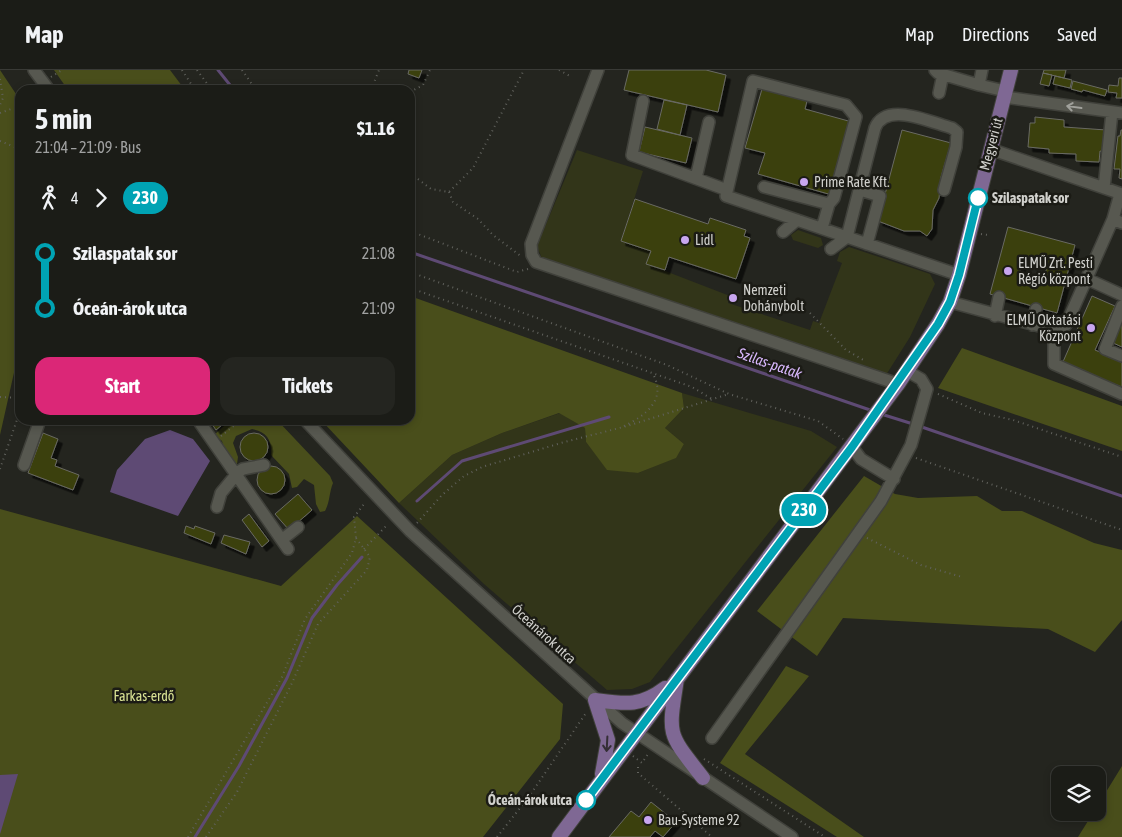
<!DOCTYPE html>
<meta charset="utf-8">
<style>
:root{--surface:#1b1c17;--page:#242520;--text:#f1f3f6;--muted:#a0a1a1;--line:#393a36;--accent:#db2777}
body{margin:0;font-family:"Asap Condensed",sans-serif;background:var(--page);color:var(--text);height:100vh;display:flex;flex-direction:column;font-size:19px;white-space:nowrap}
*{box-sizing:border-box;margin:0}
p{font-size:16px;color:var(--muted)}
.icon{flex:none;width:28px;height:28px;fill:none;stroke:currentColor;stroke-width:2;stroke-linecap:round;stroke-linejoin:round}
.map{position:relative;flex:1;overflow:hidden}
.sheet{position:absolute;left:15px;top:15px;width:400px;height:340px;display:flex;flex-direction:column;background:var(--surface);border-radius:15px;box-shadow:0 2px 8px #0003,0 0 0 1px var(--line)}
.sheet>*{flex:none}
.badge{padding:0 10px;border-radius:16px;font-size:18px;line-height:32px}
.fabs{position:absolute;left:1051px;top:696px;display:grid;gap:10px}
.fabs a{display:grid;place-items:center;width:55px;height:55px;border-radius:10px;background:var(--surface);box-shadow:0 2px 8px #0003,0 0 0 1px var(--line);font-size:25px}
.map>.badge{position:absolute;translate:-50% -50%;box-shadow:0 0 0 2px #fff}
.legs{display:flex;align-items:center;gap:8px;height:55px;padding:0 20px;font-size:16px}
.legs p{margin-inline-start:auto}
.overview{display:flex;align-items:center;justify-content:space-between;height:85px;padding:0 20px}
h1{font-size:28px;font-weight:700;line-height:38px}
.button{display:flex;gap:10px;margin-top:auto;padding:10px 20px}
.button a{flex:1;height:58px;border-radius:15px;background:var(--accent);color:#fff;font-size:20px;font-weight:700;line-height:58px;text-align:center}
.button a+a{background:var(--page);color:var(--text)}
ul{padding:0 20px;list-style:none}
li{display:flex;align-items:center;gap:18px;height:55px;font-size:19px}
li i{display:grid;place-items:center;width:8px;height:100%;margin:0 6px;background:currentColor}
li i::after{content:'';width:12px;height:12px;margin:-6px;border:4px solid;border-radius:50%;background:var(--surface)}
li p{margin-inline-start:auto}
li:first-child i{background:linear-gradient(#0000 50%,currentColor 0)}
li:last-child i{background:linear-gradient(currentColor 50%,#0000 0)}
header{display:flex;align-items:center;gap:30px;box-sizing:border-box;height:70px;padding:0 25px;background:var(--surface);border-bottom:1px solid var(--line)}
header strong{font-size:24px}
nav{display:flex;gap:28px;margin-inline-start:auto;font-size:18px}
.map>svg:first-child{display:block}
.green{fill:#323519}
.forest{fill:#494e1b}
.water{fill:#5e4a74}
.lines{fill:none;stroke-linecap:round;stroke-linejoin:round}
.stream{stroke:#5e4a74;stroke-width:3}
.building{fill:#3b3f09;stroke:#696a63;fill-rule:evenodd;filter:url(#shadow)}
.minor-casing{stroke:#40413b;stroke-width:14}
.major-casing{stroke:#40413b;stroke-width:16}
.path{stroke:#61625d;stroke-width:2;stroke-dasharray:1 4;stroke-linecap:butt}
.minor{stroke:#575850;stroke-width:11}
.major{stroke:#7f6894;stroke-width:14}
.oneway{stroke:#a0a19b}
.oneway2{stroke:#342e35}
.line-1-casing{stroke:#fff;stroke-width:11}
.line-1{stroke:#00a3b4;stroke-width:8}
.poi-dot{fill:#c8a6ef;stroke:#1b1b15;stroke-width:2}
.stop-1-dot{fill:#fff;stroke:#00a3b4;stroke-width:2.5}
.labels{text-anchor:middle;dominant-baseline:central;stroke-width:5;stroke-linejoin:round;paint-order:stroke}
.street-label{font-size:14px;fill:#d1d1cd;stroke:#1b1b15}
.poi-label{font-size:14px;fill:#d1d1cd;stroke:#1b1b15;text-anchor:start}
.stop-label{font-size:14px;font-weight:bold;fill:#d1d1cd;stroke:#1b1b15;text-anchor:start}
.park-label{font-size:14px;fill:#d9e293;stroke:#1b1b15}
.water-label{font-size:15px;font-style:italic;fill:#d9b8fe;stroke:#1b1b15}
</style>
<header>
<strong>Map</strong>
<nav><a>Map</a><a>Directions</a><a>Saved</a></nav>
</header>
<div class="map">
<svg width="1122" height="767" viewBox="0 0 1122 767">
<defs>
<filter id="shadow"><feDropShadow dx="4.5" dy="4.5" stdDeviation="0" flood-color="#0009"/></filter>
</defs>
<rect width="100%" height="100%" fill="#24251f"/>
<!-- green -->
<path class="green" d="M577,80L643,101L621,171L651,181L647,194L730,226L728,233L810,260L813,251L819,253L842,193L837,191L840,182L849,177L930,204L935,214L910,267L886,305L542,189L537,176Z
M798,160L821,168L823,175L818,178L793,170L791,165Z
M682,323L811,361L837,377L650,612L632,619L607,620L484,514L399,433L452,385L502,363L560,343L585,358L586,372L607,399L638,403L675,388L684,374L665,358L684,338Z"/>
<!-- forest -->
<path class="forest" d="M0,0L20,30V276L0,365Z
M54,0H170L185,20H68Z
M410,226L682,323L684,338L665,358L684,374L676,388L638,403L607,400L586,372L585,358L559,343L502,363L452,385L399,433L321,350H410Z
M962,278L1122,336V381L938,318Z
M231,350H277L330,406L333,413C329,423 330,432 325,441L320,442L316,434L314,415L304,409L297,417L292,418L289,404L271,385C272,370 267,362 252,359L236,366L233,373L238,387L237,394H232L225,384L222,371L214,365Z
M864,406L895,424L918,428L977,426L1002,441H1022L1094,473L1122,480V550L1095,582L1048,559L843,548L817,586L757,541Z
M0,439L281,516L357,446L563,634L560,669L483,767H0Z
M786,596L809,606L745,684L864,767H837L720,693Z
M1122,696V767H1078L1093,743L1098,742V735Z"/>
<!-- water -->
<path class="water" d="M170,360L193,369L210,391L178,446L110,422L117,400L145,369Z
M18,704L1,761L0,764V705Z"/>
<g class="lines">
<!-- stream -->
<path class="stream" d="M218,0L234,20
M410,182L873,341
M881,344L913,354
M919,356L1122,426
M417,431L462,391L609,347
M195,767L239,696L287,608L312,548L337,515L362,487"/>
</g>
<!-- building -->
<path class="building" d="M409,0H422L419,8L408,4Z
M629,0H706L726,5L718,42L624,20Z
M1044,0H1066L1064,8L1043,3Z
M1043,3L1052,5L1049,16L1040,14Z
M1055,6L1072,10L1070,18L1053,14Z
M1119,8H1122V28H1116L1117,23L1108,22L1109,15L1118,16Z
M1073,11L1107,20L1105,26L1083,20L1082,22L1071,19Z
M762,19L807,31L805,39L852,52L832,125L758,104L765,83L745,78Z
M664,30L687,35L680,65L657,59Z
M1035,47L1064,50V57L1106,60L1105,82L1100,81L1099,92L1076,91V84L1049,83V79L1028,77L1030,53H1035Z
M645,57L692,68L686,93L639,82Z
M902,60L951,73L941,107L939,128L933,140L932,159L927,166L920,161H904L878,151Z
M1121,60H1122V109L1119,108L1120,99H1114L1118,66H1120Z
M635,129L708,154L710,148L746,160L744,166L750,168L736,209L669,187L665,200L646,194L651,181L621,171Z
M1008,157L1075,175L1057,243L990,224ZM1024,186L1048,193L1042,215L1018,208Z
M1092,226L1115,236L1095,280L1122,292V317L1062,294Z
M1122,247V277L1111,272Z
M211,350H228L216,360L210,351Z
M240 377a14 14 0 1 1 28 0a14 14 0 1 1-28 0Z
M43,363L58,369L51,388L57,390L55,396L79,405L73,420L28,403Z
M257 410a14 14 0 1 1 28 0a14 14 0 1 1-28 0Z
M298,424L312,440L289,460L275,444Z
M249,444L269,471L262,477L242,450Z
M186,456L194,459L195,456L215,463L211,474L184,463Z
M224,465L250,472L246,484L221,473Z
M651,732L676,752L663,767L655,761L650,767H609L631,741L639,747Z"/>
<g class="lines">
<!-- minor casing -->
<g class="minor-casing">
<path id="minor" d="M34,0L49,20
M598,0L531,174L532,185L536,192L898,314
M935,0L938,3L979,15
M982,0L979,15L1005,21
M939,23L943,4
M1004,27L1122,43
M643,31L632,85L727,120
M990,79L1122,124
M696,108L709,52
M764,117L829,134L834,128L856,47L846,35L753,11L726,126L959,205
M1104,118L1112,42
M860,120L880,126L867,174
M1113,149L1120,124
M822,158L829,134
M783,162L797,150
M831,179L847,167L875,58C886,31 930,52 952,58L957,62L956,77L944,120
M1087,209L1122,225
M950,232L1054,260L1066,255L1113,149L1122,153
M1122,236L1105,279L1122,286
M995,246L999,227
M1032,255L1036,239
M1054,260V294L1122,324
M198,350L288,479
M305,350L410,461L622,653L792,767
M852,377L861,389L894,409
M24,395L40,350
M235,404L243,399L264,395
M217,437L221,423L235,406
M280,467L284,468L298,457
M712,668L881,431L911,375L927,319L921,309L907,301"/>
</g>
<!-- major casing -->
<g class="major-casing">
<path id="major" d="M677,609C668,667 667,662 703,708
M602,704L608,670L595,630C625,634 640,637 665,618
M559,767L898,314L938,254L950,232L959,205L1011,0"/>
</g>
<!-- path -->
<path class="path" d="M182,0L195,20
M197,0L212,20
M242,0L256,20
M559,0L570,6
M51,7L62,0
M0,9L3,28L0,35
M371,20L379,0
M410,22L423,15L430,0
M0,43L14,38L20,39
M0,71L20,79
M410,103L431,119L449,122L473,98L524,0
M449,122L453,132L478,149L493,165L522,187
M990,130L997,132
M410,161L517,202L528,199
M981,164L988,165
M410,202L667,295L729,324L818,351L843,369
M410,218L692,317L712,329
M810,243L846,280L865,291
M938,324L982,343L1013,350L1122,387
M0,327L20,328
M624,356C645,346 667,330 653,304
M221,366L241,350
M916,388L1122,460
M0,399L20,341
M417,453L442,425L464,406L482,397L561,373L627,356L729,324
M867,468L921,495L962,507
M364,479L388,454
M633,686L642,693L648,684
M704,689L825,767
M638,697V703L712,767
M188,767L282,607L305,549L352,483L356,468L354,447L364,434
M206,767L237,722L292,613L318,554L367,500L370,487L356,468
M497,767L528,728L586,643"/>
<!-- minor -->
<use href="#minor" class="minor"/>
<!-- major -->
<use href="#major" class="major"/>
</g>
<!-- one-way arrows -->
<defs><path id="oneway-shaft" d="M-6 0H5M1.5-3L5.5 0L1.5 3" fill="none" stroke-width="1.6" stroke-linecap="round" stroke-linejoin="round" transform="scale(1.25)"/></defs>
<use class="oneway" href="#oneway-shaft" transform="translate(1074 37) rotate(-172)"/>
<use class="oneway2" href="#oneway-shaft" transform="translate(607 674) rotate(93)"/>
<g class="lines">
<!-- line-1 casing -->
<g class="line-1-casing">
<path id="line-1" d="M586,730L852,377L938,254L950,232L959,205L978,128"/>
</g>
<!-- line-1 -->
<use href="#line-1" class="line-1"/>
</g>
<!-- markers -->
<g class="poi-dot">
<circle cx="804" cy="112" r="5"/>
<circle cx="685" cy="170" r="5"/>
<circle cx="1008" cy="201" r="5"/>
<circle cx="733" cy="228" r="5"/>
<circle cx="1091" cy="258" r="5"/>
<circle cx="648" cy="750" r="5"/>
</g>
<g class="stop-1-dot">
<circle cx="978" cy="128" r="9"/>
<circle cx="586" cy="730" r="9"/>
</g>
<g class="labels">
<!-- street labels -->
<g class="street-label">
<text transform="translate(991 74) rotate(-75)">Megyeri út</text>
<text transform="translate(544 564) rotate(42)">Óceánárok utca</text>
</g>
<!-- poi labels -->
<g class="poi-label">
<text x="814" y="112">Prime Rate Kft.</text>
<text x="695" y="170">Lidl</text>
<text x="1018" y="193">ELMŰ Zrt. Pesti<tspan x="1018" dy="16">Régió központ</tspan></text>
<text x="743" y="220">Nemzeti<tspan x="743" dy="16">Dohánybolt</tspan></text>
<text x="1081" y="250" text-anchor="end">ELMŰ Oktatási<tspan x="1081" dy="16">Központ</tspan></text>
<text x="658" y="750">Bau-Systeme 92</text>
</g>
<!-- stop labels -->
<g class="stop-label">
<text x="992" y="128">Szilaspatak sor</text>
<text x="572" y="730" text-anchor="end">Óceán-árok utca</text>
</g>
<!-- park labels -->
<g class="park-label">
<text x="144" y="626">Farkas-erdő</text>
</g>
<!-- water labels -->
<g class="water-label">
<text transform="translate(770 293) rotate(19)">Szilas-patak</text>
</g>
</g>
</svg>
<div class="fabs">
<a><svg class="icon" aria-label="layers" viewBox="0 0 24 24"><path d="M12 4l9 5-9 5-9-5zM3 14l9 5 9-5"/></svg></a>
</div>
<b class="badge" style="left:804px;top:440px;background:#00a3b4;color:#fff">230</b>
<section class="sheet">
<div class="overview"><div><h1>5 min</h1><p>21:04 – 21:09 · Bus</p></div><b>$1.16</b></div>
<div class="legs"><svg class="icon" aria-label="walk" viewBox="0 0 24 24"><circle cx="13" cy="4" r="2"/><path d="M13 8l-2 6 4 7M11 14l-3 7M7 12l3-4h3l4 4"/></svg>4<svg class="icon" aria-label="forward" viewBox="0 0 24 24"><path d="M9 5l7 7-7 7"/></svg><b class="badge" style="background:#00a3b4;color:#fff">230</b></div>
<ul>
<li><i style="color:#00a3b4"></i><b>Szilaspatak sor</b><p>21:08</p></li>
<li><i style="color:#00a3b4"></i><b>Óceán-árok utca</b><p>21:09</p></li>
</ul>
<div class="button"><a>Start</a><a>Tickets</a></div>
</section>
</div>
